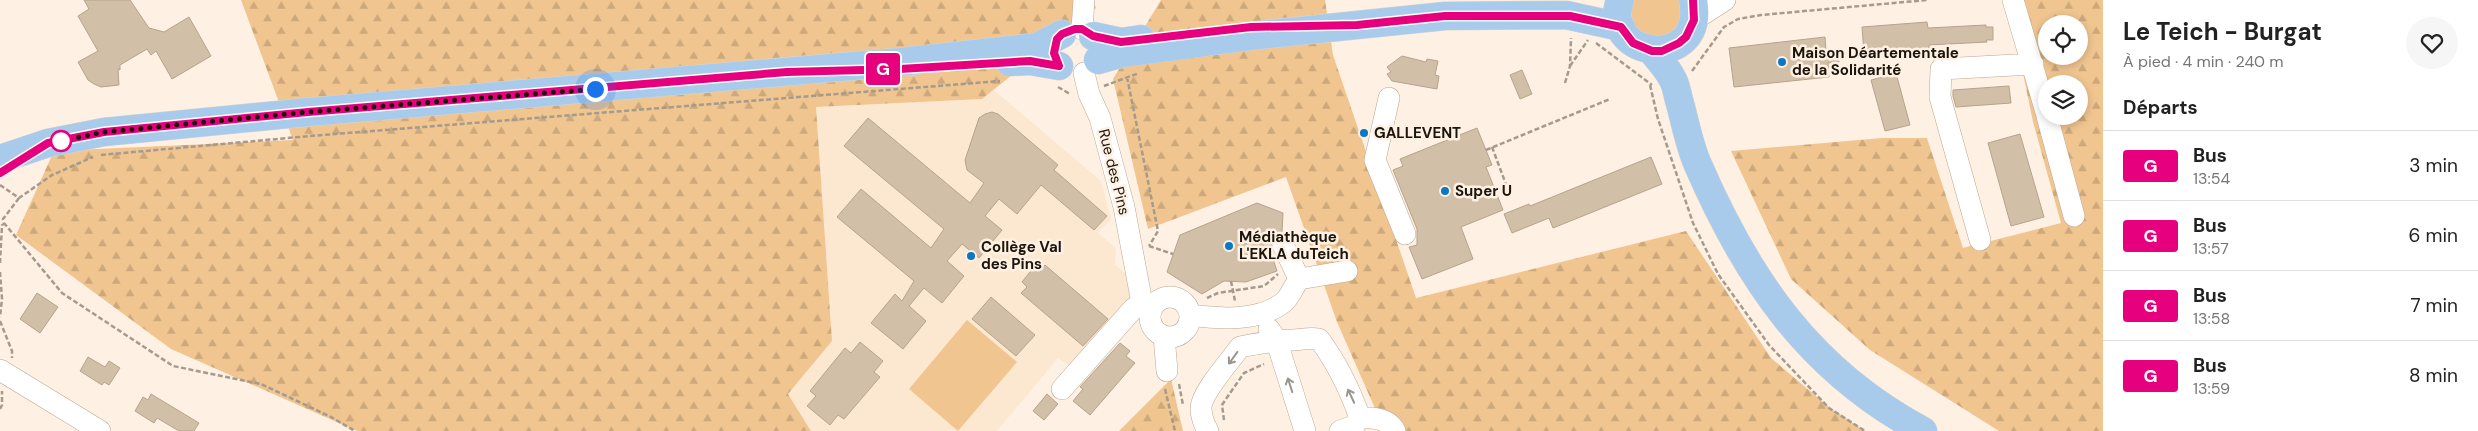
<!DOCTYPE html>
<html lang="fr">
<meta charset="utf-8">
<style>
:root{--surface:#fff;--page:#f6f6f6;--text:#222;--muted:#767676;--line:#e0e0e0}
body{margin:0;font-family:"DM Sans",sans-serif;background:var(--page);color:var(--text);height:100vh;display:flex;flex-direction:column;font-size:19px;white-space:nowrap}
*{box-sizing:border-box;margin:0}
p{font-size:16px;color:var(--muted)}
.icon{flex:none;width:28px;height:28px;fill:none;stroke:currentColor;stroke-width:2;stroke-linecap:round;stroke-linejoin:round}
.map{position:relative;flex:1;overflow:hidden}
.details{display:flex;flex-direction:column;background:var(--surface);width:375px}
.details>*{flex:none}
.badge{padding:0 10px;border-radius:4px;font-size:18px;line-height:32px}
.buttons{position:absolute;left:2038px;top:15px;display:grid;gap:10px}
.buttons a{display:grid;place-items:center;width:50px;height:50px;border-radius:50%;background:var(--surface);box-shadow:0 2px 8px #0003;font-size:25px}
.you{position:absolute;width:25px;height:25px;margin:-12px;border:4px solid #fff;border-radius:50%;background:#1a73e8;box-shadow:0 0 0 8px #1a73e833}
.map>.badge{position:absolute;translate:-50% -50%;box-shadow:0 0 0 2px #fff}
h2{padding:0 20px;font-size:19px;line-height:45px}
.round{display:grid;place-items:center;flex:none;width:52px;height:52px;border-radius:26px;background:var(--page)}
.headline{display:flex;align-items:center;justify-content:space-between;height:85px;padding:0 20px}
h1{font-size:24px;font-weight:700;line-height:38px}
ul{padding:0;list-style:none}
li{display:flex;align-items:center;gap:15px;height:70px;padding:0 20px;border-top:1px solid var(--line)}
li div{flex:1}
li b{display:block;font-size:19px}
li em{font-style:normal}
li .badge{min-width:55px;font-weight:700;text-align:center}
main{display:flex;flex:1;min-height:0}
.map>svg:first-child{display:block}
.built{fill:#fce8d0}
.green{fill:#f0c590}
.forest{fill:url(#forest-firs);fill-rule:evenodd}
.building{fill:#d2bfa7;stroke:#b5a38c}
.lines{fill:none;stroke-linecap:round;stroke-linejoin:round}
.minor-casing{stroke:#bba891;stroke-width:22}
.major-casing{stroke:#d6d5d3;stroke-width:29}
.path{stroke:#a59a8e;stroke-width:2.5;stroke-dasharray:5 2.5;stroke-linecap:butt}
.minor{stroke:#fff;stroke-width:21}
.major{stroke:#a9cbeb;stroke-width:28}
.oneway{stroke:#999692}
.line-casing{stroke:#fff;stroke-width:11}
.line{stroke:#e6007e;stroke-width:8}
.walk{stroke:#1c150c;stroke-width:5;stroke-dasharray:0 9}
.poi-dot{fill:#0a78c2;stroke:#fef1e3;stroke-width:2}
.stop-dot{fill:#fff;stroke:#e6007e;stroke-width:2.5}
.labels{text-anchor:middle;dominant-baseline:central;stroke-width:5;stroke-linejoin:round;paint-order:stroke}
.poi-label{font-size:15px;font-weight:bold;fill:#1c150c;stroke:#fef1e3;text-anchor:start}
.street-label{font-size:15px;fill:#1c150c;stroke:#fef1e3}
</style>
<main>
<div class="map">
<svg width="2103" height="431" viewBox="0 0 2103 431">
<defs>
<pattern id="forest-firs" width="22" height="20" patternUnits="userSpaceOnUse" patternTransform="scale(1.25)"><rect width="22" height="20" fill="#f0c590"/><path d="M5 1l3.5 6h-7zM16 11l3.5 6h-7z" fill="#cda87b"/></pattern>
</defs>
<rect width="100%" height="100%" fill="#fef1e3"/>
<!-- built -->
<path class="built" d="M994,90L1101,181L1111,219L1098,233L1116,248L1115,265L1129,276L1133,297L1072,368L1058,358L997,431H811L788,394L832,341L816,107L982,99Z"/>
<!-- green -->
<path class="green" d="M1632,0H1681L1684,10L1676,32L1647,39L1631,23Z
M967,320L1017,362L958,431L909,389Z"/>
<!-- forest -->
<path class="forest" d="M241,0H1093L1096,8L982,99L816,107L832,341L788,394L811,431H357L171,349L16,235L54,151L293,140Z
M1161,0H1325L1333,55L1416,298L1686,231L1771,358L1829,407L1865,431H1385L1337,322L1286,177L1148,229L1113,79Z
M2008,0H2103V431H1999L1870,350L1791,279L1731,151L1882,138H1927L1963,248L2061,223L2033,122ZM2046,24H2079V56H2046ZM2046,84H2079V116H2046Z
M1171,379L1183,431H1119Z"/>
<!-- building -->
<path class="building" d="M84,0H130L149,28L164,32L189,17L211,56L172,79L156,51L151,55L147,49L120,65V70L118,69L119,85L101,87L94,84L88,80L78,62L98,51L78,16L89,9Z
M1927,22L1928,28L1986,25V27H1993V40H1986L1987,42L1929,45V49L1864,54L1862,27Z
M1825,37L1826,51L1836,50L1839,62L1828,63L1829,77L1734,87L1729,48Z
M1402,56L1426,62L1427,59L1438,61L1435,75L1439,76L1437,89L1392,81L1387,74L1391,72L1387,67Z
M1522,70L1532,94L1520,99L1510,75Z
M1896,73L1910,125L1885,131L1871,80Z
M2009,86L2011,103L1956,107L1953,96V90Z
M992,112L998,114L1058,165L1054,170L1107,216L1094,230L1041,185L1017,214L999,199L985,216L1002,230L979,258L962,244L947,261L964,276L942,303L924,288L909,306L926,321L903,349L871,323L895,294L902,301L914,281L837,217L861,189L931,248L944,229L844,146L868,118L970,203L984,183L967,170L965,160L979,118L985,114Z
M1477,128L1492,165L1486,167L1503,210L1461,227L1473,259L1422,279L1409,247L1417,245V229L1393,170L1403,166L1400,159Z
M2020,134L2044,217L2011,226L1988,143Z
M1651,157L1662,184L1553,228L1549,218L1512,233L1504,214L1529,204L1530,206Z
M1257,203L1283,213L1282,232L1270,236L1273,252L1271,253L1277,271L1246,282L1224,281L1202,294L1167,272L1180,235Z
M1045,265L1108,319L1083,346L1021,293L1027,287L1022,282L1034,267L1040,272Z
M37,293L58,307L40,333L20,319Z
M991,297L1035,335L1016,356L972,319Z
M860,342L883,361L874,372L880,377L844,419L838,415L830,425L807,406L816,396L810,391L845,348L851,353Z
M1120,343L1130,351L1126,356L1135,363L1090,415L1073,401L1083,389L1080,387Z
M88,357L105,367L109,361L120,368L109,385L104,382L102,385L80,371Z
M151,394L199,423L194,431H179L157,418L154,423L135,411L143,397L148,400Z
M1047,394L1058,404L1044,420L1033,411Z"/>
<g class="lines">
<!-- minor casing -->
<g class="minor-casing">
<path id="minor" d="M2013,0L2046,112
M1694,20L1725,0
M1082,29L1084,0
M1084,73L1089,94L1100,118L1124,207L1142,303L1150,314
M1389,98L1375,160L1405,234
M2047,116L2074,216
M1980,240L1940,97L1941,69L2033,64
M1299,279L1347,271
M1150 317a20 20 0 1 1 40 0a20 20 0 1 1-40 0Z
M1190,315C1220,319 1259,322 1284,302C1290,297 1294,286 1299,279L1283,245
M1269,329L1276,339L1305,431
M1164,336L1167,371
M0,370L100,431
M1062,389L1133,309L1142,303
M1360,418C1373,417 1388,418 1395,431
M1208,431C1204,424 1201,416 1201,408C1201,393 1231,360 1240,347C1259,343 1272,341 1292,340C1302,340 1308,337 1319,339C1337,363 1350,390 1360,418L1354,426L1340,431"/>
</g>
<!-- major casing -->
<g class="major-casing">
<path id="major" d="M1620,0C1599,59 1707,73 1693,0
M1093,36L1121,42L1141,39
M1652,51C1659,60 1667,68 1672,78C1676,84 1677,93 1679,100C1685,121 1689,145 1698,165C1748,280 1810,371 1923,431
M1098,60L1123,53L1250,36L1445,16L1566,15L1621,27
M1010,62L1030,61L1059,66
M0,159L48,143L104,132L309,112L900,62L1037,47L1062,34"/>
</g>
<!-- path -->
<path class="path" d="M1596,43L1652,85
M1570,66L1588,40
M1692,71L1724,27L1738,19L1761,15L1927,0
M1127,77L1158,231L1149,246
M1565,83L1570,66L1571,38
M1650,85L1658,119L1693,223L1718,274L1769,345L1829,408L1865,431
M1104,86L1139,73
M1058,87L1070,94
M1492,147L1510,195
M1486,150L1610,99
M101,155L310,136L1000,81
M0,185L19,198L52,175L93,157
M19,198L3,219L4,223L62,293L173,366L261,384L331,417L355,431
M1149,246L1173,254
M0,263L2,225L4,224
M0,272L2,299L0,317
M1231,281L1235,301
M1207,298L1218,293L1264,286L1278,274
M0,321L12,351V358
M1183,344L1194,334
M1179,384L1183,405
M1165,389L1175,431
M0,409L2,405V391
M1224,420L1222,405L1228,396L1244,373L1264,364"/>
<!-- minor -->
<use href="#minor" class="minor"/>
<!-- major -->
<use href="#major" class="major"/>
</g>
<!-- one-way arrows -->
<defs><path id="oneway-shaft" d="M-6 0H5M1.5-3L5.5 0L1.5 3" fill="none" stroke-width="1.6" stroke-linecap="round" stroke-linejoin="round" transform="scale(1.25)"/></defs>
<g class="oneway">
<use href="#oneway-shaft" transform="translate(1233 358) rotate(126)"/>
<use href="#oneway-shaft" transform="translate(1290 385) rotate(-108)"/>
<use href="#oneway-shaft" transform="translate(1351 396) rotate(-115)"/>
</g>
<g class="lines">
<!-- line casing -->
<g class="line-casing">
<path id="line" d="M0,173L48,143L104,132L308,112L787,72L900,69L1030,61L1059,66L1054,53L1057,39L1062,34L1075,29H1082L1093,36L1121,42L1251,27L1357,25L1445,16H1570L1621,27L1633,43L1652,51H1662L1679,43L1686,37L1694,20L1693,0"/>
</g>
<!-- line -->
<use href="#line" class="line"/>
<!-- walk -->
<path class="walk" d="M61,141L104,132L308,112L595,89"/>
</g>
<!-- markers -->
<g class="poi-dot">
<circle cx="1782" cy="62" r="5"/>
<circle cx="1364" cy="133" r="5"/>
<circle cx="1445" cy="191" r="5"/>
<circle cx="1229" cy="246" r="5"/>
<circle cx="971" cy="256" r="5"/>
</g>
<circle class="stop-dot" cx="61" cy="141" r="10"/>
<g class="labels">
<!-- poi labels -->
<g class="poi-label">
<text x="1792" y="53">Maison Déartementale<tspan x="1792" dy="17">de la Solidarité</tspan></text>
<text x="1374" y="133">GALLEVENT</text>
<text x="1455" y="191">Super U</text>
<text x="1239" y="237">Médiathèque<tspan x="1239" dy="17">L'EKLA duTeich</tspan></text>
<text x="981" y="247">Collège Val<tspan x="981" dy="17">des Pins</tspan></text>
</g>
<!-- street labels -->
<g class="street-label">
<text transform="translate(1114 172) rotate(76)">Rue des Pins</text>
</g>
</g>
</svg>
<div class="buttons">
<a><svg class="icon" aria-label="locate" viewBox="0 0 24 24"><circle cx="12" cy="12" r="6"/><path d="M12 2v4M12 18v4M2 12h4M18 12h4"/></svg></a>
<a><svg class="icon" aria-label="layers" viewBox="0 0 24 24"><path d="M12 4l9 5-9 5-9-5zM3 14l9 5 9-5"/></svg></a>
</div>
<div class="you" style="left:595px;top:89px"></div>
<b class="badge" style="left:883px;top:69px;background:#e6007e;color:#fff">G</b>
</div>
<section class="details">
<div class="headline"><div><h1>Le Teich - Burgat</h1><p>À pied · 4 min · 240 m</p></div><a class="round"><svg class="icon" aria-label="heart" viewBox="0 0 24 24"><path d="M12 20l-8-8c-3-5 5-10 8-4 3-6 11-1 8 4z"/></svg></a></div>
<h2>Départs</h2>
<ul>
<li><span class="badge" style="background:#e6007e;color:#fff">G</span><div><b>Bus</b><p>13:54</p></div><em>3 min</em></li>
<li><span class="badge" style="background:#e6007e;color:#fff">G</span><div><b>Bus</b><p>13:57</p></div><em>6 min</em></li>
<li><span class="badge" style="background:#e6007e;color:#fff">G</span><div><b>Bus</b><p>13:58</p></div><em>7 min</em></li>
<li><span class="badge" style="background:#e6007e;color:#fff">G</span><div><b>Bus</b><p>13:59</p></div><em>8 min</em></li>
</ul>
</section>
</main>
